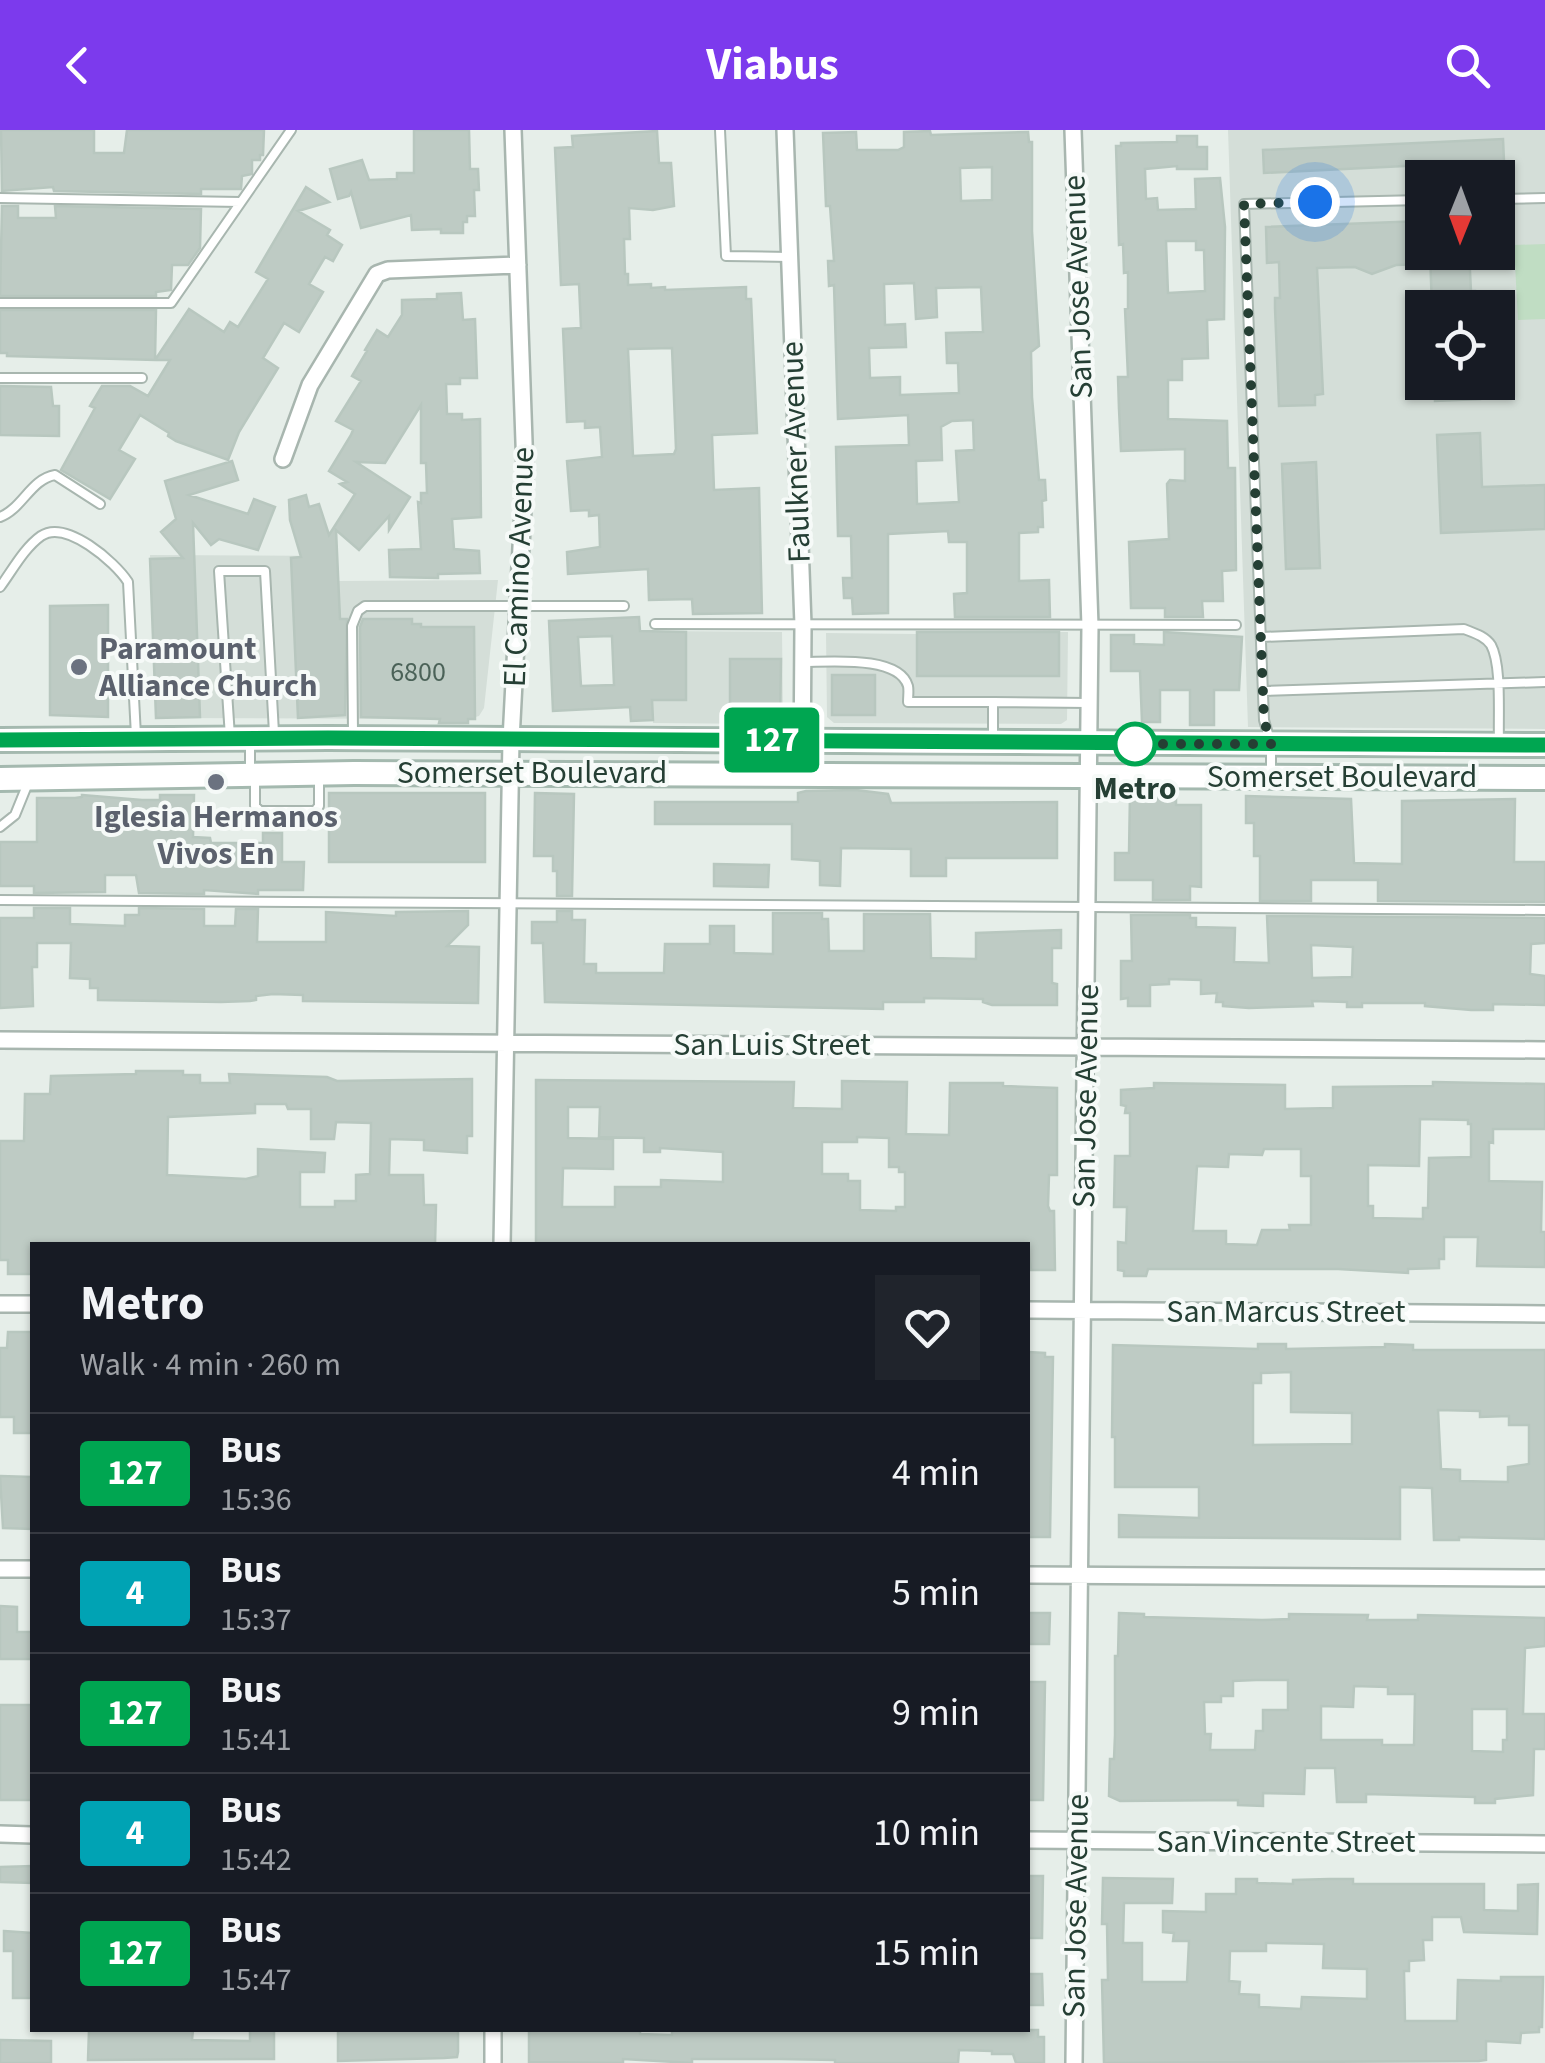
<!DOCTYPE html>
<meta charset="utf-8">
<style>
:root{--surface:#171b24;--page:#20242c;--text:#f1f3f6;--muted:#9ea1a6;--line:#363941;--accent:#7c3aed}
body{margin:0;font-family:"Source Sans 3",sans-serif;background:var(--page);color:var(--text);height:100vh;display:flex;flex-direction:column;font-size:38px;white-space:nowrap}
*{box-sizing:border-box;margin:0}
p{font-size:32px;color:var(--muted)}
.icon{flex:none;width:55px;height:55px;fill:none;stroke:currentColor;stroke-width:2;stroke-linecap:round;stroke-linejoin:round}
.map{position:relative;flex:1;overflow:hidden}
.panel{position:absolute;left:30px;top:1112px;width:1000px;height:790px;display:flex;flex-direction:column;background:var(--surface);border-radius:0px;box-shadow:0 2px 8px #0004}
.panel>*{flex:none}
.badge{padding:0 20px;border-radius:8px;font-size:35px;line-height:65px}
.needle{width:65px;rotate:181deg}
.controls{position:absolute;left:1405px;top:30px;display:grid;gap:20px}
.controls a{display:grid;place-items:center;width:110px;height:110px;border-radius:0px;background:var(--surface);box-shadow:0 2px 8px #0004;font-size:50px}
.you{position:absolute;width:50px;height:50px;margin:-25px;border:8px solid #fff;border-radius:50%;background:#1a73e8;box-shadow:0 0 0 15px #1a73e833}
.map>.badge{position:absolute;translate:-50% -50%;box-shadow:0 0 0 5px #fff}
.round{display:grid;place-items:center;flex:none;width:105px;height:105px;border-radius:0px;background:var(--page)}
.overview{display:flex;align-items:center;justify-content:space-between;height:170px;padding:0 50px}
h1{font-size:48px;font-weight:700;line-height:75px}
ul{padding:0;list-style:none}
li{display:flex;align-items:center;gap:30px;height:120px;padding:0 50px;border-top:2px solid var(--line)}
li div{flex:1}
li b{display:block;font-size:38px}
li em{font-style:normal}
li .badge{min-width:110px;font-weight:700;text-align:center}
header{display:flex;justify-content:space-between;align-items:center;height:130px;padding:0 50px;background:var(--accent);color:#fff;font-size:45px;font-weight:700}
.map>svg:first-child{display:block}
.built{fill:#d4ded8;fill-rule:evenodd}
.green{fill:#c0ddc3}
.building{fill:#becbc4;stroke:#b8c7bf;stroke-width:2.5;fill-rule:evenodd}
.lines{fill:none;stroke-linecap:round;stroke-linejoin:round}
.lane-casing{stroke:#a8b6af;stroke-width:12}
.street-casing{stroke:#a8b6af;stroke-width:20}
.secondary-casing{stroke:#a4b9af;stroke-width:28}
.lane{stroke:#fff;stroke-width:8}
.street{stroke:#fff;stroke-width:15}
.secondary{stroke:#fff;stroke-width:22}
.line-casing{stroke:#fff;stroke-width:22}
.line{stroke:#00a651;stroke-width:15}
.walk{stroke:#253f34;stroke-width:10;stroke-dasharray:0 18}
.worship-dot{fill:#6b7280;stroke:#f6faf8;stroke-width:4}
.stop-dot{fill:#fff;stroke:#00a651;stroke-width:5}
.labels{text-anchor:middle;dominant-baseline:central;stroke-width:8;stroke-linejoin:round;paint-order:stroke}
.number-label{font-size:28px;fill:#4b6258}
.street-label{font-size:32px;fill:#253f34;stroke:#f6faf8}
.worship-label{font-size:32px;font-weight:bold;fill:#5b616d;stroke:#f6faf8;text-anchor:start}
.stop-label{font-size:32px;font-weight:bold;fill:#253f34;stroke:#f6faf8}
</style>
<header><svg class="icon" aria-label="back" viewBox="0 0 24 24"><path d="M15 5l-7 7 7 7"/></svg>Viabus<svg class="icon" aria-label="search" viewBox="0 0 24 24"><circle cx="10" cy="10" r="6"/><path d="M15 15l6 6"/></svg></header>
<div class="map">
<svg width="1545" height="1933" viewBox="0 0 1545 1933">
<rect width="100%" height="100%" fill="#e6eee9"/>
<!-- built -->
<path class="built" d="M1228,0H1545V599L1248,597ZM1422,48H1498V122H1422ZM1422,178H1498V252H1422Z
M150,425L337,426L339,451L498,450L484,578L479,586L468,589V593H439V589L156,588Z
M649,501L782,502L783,587L775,594L653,593Z
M917,502H1068L1067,590L1061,594L834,593L827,587L826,503L916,504Z"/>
<!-- green -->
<path class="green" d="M1545,114V189L1518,190L1514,115Z"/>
<!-- building -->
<path class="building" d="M1,0H94V23H124L127,0H264L263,25H260V30H252V44L242,46L241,59H201V64L54,61L53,57L2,61Z
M414,0H469L470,39H478L479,60H474L475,86H467V92H463V103H441V99L412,100L411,85L361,98L351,62L349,66L338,69L330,39L362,30L369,50L397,49V43H414Z
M657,1L659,33H671L674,76L653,80L629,78L630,109H624L625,144H628V155L651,154V158L665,157V160L746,157V169H751L757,303L712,305L714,360L759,358L762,483L693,484L692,469L649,470L648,439L568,444L567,422L600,417L599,385L589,386V380L571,381L567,331L602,327L600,297L585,298V291L567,292L563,199L581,198L579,154L561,155L555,18L573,17L572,6ZM672,218L676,319L674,324L633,326L628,219Z
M930,1L931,5L1028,2L1029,12H1032V101L1039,216L1031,222L1032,267L1039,350H1045L1046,370L1042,371L1043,397H1038V402L1019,403V451L1049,450L1050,487H955L954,464L967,463V412H949L948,401L888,404V483L853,484L852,468H844L843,448H852L851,406H838L836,317L909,315L908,285L838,289L834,155L829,156L828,131H834L830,76H826L823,3L856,2L857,20H898L904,17V2ZM992,37V70L961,71L960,38ZM914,153L916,189L937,187L936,158L981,157L983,202L946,203L947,233H958L959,263L900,265V247L870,248L869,218L906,217L905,194L885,195L884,154ZM973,290L974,320L956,321L959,372L917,374L916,331L942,330L941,297L952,291Z
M1177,6H1197V17H1207V39H1177V36L1145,39L1146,69L1157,68L1158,80L1196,79L1195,49L1220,48L1225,97L1224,189L1207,190L1208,228L1182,229V250H1168V289L1227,291L1228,338H1235L1236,440L1222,441L1223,471H1202L1203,487H1165V478H1131L1129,412L1169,409L1167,354L1170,350L1185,351V319L1121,321L1119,279L1118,247H1128L1125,179L1128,178V142L1124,143L1123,114L1119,115L1116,16H1121V13L1177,12ZM1166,111H1196V120H1204L1205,161L1168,163Z
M1503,9L1504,31L1264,43L1263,20Z
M306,57L329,72L298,81L330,100L327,105L342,115L333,131L325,127L309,154L323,162L299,202L284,193L263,228L278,238L239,302L228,330L176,311L168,306L169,303L140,285L119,320L135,329L110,369L61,340L95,278L90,276L102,256H130L148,266L170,230H155L189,179L224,202L230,192L238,197L268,149L256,142Z
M2,76H18V88H56L55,76L201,79L200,118L188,135H172L171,160L156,162V166H0Z
M1422,91V134L1396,135L1372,144L1355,137L1317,138L1323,264L1315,265V275L1279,276L1275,178V168H1280L1279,132L1267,133L1266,97Z
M1430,122H1469L1471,161H1475L1476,178H1432Z
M461,163L463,190L475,189L477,248H460V254H446L447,284H462V290L480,289L481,387L452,389L454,419L479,421L480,443L438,444V448L390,447L389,420L421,419L418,372L421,373V363H427L426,333H421V275L385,333L356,332L410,367L389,400V386L359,420L336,400L340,489H347L345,585L298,588L291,428L301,427L290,390L289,370L306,365L309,377L319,374L329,405L355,364L340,354L347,352L329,341L351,305L353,300L336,291L361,251L352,246L367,221L365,220L377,200L388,207L402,185V170L437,169V164Z
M0,180H156L155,230L7,226V223H0Z
M1435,252H1479L1480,269L1435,271Z
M0,256L51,257L53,276H59V306L0,305Z
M1480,303L1482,357L1545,355V399L1441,403L1437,305Z
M232,331L238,350L189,365L248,384L254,369L275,377L258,420L219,409L211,415L193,393L200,587L156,588L150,429L183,428L161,402L176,389L165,351Z
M1316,332L1320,438L1286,439L1282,334Z
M108,475V587L50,585V476Z
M639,487L640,501L686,502V570H652L653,590L631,591L630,577L553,581L549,491ZM612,506L614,555L581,556L578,507Z
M363,489H412V494H421V497H474L475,589H468V593H439L440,589L361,587L360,497Z
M917,502H1059V546H917Z
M1164,502L1242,507L1239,560H1214V595H1190V560H1160V592H1142L1140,541H1111V505H1134V514L1164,515Z
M730,529H781L780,593L730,592Z
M832,545H875V585H832Z
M856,660L888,664L891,673L1057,672V728H946V746H911V719L841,718L840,756L820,755V731L792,729V694H655V672H798V663L806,661Z
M329,663H485V732H329Z
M535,663L574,664L572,766H557V741H553V726H534Z
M1130,664H1176V675H1201V757L1190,756V770H1153V750H1115V723H1129Z
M82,665L142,670H160V665H194L193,707L210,708L211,713H263V703H282V732H304L303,760H258V764L204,760V764L139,763L136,745H105V762L34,763V756H0V712H37V668H75L82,667Z
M1246,666L1351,669L1354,733L1402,734V671L1515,669L1514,732H1545V772L1378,771V750H1311V771H1260V726H1254V693H1246Z
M714,734L769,735L768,757L714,756Z
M34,778H70V794L125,796V785H139V778L204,779V796H235L236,779H258L257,812H326V782L396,786V782L468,781V795L447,816L479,817L478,873L303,871V865L273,864L256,866V870L250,871L221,872L98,870V858H90V849L70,848L71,813H37V837H32L33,876L0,878V788H34Z
M557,781H572V790H585L584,834H596V843H664L665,814H710V796H734V823L773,824V783H822V789H828L829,821H864V784H930L931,828L976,829V803L1061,800V818H1052V853L1057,854V875H992L983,872V869L924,868V872H883V879L545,872L543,813H532V792H557Z
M1131,785H1190V788H1196V797L1235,798L1234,832L1269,833L1267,786L1545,788V813L1531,814L1530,844L1545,846V875L1493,874V880H1471L1425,876V873H1362V877H1347V872L1312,871L1313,876L1249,878L1223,876V872H1216L1217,863L1201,864V850L1169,849V854L1150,855V876H1128V868L1121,869V831H1132ZM1311,815L1353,817L1352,847L1312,848Z
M136,941H183V945H200V953H230L229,944L327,947L337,951L472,949V1006H467V1023L424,1020V1010L390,1009L389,1045H423L424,1075H436L435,1115H32V1144H8V1130H0V1011H24L25,964H50L51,946L136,944ZM255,974H286L288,979H311V1009H334L336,992L371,993L370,1044L356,1045V1071H335V1077H300V1042H324L325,1023L258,1019V1046L246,1049L167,1045L168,987L255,983Z
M536,950L794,952L793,978L842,979V951L907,952L906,1004L949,1005L950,953H1003V956L1057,958V1045H1049L1048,1076L1050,1081H1054L1055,1140H1031L1028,1115H536ZM568,977H600L599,1007L644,1008V1022H660V1018L723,1022V1052L661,1050V1057H615V1077H562L563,1038L613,1039V1009L568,1008ZM857,1007L889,1008V1037H899V1042H905V1077H896V1081L860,1080V1051H848V1044H822V1012H857Z
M1433,952L1545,954V999H1493V1013L1489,1012V1051L1542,1052L1541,1102H1545V1137L1477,1136L1478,1107H1444V1129H1439V1138L1408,1139V1143L1338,1139H1148L1146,1146H1124V1141L1118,1140V1112L1126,1113L1127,1077H1114L1115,1026H1130V983H1125L1126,976L1121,975V960L1154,958V953L1285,955V979L1333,978V957L1433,956ZM1420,989L1468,990V994H1471V1027L1429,1028L1428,1078H1423V1089L1373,1088V1076H1368V1035L1419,1036ZM1264,1019H1301V1046H1311V1095H1289L1290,1100H1262L1257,1115L1226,1114V1101H1193L1197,1036L1228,1037L1229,1024L1262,1025Z
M8,1202H32V1303H14V1287H0V1218H7Z
M1258,1214H1286V1219L1385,1217V1214L1413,1215V1220H1545V1409L1459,1407V1410H1434L1432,1358L1400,1357V1409L1119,1407V1385L1199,1388V1357H1115V1307H1112L1113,1215L1258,1219ZM1291,1242V1282L1352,1283V1314L1253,1315V1253H1261V1243ZM1438,1280L1480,1281V1287L1509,1286V1295H1529V1334L1508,1337V1352L1460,1351V1340L1441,1339Z
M1028,1222L1045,1223V1227H1053L1050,1407H1028Z
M0,1346L32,1347V1399L3,1398Z
M0,1476L17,1477V1502H32V1529H0Z
M1028,1483H1050L1049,1514H1028Z
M1119,1483L1144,1484V1487L1262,1490L1289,1489V1484L1368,1485L1367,1490H1418V1485L1545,1488V1516L1525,1518L1523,1584H1545V1619H1534L1533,1665L1495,1669V1673H1475V1667L1366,1664V1672H1337L1335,1638H1305L1304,1664L1263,1663V1676L1238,1675V1670L1120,1671L1109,1666L1110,1629H1114L1115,1605V1526H1118ZM1256,1550H1288V1580H1263V1601H1256L1255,1620H1210L1211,1604H1205L1204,1572H1221V1566H1233V1551ZM1354,1556L1388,1557V1564H1415L1414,1615H1382V1610H1321V1576L1353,1577ZM1472,1579H1507V1610H1503V1622L1472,1621Z
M1028,1552H1045L1043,1670H1028Z
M0,1575H32V1670H0Z
M32,1736V1753L0,1752V1737Z
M1028,1746H1043L1042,1808H1028Z
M1103,1748L1173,1749L1172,1773H1124L1123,1813H1142V1852H1187L1189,1811H1173L1174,1803L1163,1802V1781L1206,1782V1764H1236V1749H1257V1753L1293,1754V1750L1329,1749H1353V1754H1484V1780L1518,1781V1755L1538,1754L1537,1804L1464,1802L1461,1787H1432V1810H1423L1424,1830L1409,1831V1841H1404L1405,1891H1457L1458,1850L1501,1851V1847H1543L1542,1897H1539V1902L1521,1903L1520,1913L1486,1911V1930L1479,1931L1104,1933L1102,1850H1108L1107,1794H1102ZM1266,1813L1324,1814L1323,1838L1367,1839V1869L1302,1867L1301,1879L1259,1877V1865L1239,1864L1240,1852L1229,1851L1230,1821H1266Z
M4,1801L32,1803V1868H13V1821H4Z
M1028,1844H1042L1043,1875H1028Z
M89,1900H193L192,1910L250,1911V1900H274V1929L88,1930Z
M338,1900H458V1922L457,1927L444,1928L338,1931Z
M571,1900H640V1904L672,1905V1900H1038V1907H1044V1933H1016L1013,1924H992V1921L959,1920L958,1933H835V1930L780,1929H692V1933L623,1929V1933L529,1932V1901Z
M0,1910L51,1911V1933H0Z"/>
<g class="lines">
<!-- lane casing -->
<g class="lane-casing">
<path id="lane" d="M720,0L726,126L789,127
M0,68L240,72
M1498,69L1545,68
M0,173H171L291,0
M0,248H142
M0,387C22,379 31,349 55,345L100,374
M0,457C12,441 24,418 41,406C66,389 115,432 128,452L136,606
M655,494L1236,495
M1262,507L1464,499C1474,503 1485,506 1491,515C1502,535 1498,587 1499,611
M803,532C829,532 899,525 908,556C909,561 908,566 908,572H993V607
M1264,561L1545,552
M993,572L1089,573
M353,603L352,496L358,481L365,476H624
M230,607L219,441H265L274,603
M250,610V641
M1271,644V614L1264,590L1244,74L1422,70
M255,647V676L260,681H315L319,676V648
M0,697L15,685L28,653
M0,770L1545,780"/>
</g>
<!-- street casing -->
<g class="street-casing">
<path id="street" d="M785,0L803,495L802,645
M1073,0L1090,496L1074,1933
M283,329L310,255L377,144L388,140L518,135
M0,910L1545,920
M502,1115L511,610L525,340L513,0
M0,1174H32
M1028,1180L1545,1184
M0,1439H32
M1028,1445L1545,1448
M0,1704L32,1705
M1028,1710L1545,1714
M493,1933V1900"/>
</g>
<!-- secondary casing -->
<g class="secondary-casing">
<path id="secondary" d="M0,610L328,608L1545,615
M0,649L354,643L1545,648"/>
</g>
<!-- lane -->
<use href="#lane" class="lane"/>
<!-- street -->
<use href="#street" class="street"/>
<!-- secondary -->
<use href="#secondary" class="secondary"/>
</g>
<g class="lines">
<!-- line casing -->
<g class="line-casing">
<path id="line" d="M0,610L328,608L1545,615"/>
</g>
<!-- line -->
<use href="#line" class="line"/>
<!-- walk -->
<path class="walk" d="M1135,614H1122H1271L1264,590L1244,74L1315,72"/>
</g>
<!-- markers -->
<g class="worship-dot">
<circle cx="79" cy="537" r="10"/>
<circle cx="216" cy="652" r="10"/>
</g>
<circle class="stop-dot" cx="1135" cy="614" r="20"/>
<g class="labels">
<!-- number labels -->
<g class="number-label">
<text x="418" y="542">6800</text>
</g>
<!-- street labels -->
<g class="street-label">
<text transform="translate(1078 157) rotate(-92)">San Jose Avenue</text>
<text transform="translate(796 322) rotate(-92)">Faulkner Avenue</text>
<text transform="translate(519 437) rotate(-88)">El Camino Avenue</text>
<text x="532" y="643">Somerset Boulevard</text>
<text x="1342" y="647">Somerset Boulevard</text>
<text x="772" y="915">San Luis Street</text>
<text transform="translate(1086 966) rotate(-89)">San Jose Avenue</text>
<text x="1286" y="1182">San Marcus Street</text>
<text x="1286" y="1712">San Vincente Street</text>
<text transform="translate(1076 1776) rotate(-89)">San Jose Avenue</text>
</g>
<!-- worship labels -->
<g class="worship-label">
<text x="99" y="519">Paramount<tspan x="99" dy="37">Alliance Church</tspan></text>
<text x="216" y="687" text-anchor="middle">Iglesia Hermanos<tspan x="216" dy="37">Vivos En</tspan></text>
</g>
<!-- stop labels -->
<g class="stop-label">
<text x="1135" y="659">Metro</text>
</g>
</g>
</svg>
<div class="controls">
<a><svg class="needle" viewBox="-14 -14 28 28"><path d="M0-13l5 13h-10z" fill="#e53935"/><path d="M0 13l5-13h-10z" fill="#9ea1a6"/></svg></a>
<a><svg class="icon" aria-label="locate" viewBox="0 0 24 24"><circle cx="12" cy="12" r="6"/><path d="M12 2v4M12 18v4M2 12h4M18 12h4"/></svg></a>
</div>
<div class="you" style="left:1315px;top:72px"></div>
<b class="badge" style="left:772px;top:610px;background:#00a651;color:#fff">127</b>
<section class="panel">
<div class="overview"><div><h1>Metro</h1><p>Walk · 4 min · 260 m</p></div><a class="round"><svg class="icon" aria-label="heart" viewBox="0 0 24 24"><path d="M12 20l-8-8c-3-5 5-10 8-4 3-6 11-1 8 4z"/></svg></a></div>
<ul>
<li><span class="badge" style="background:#00a651;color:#fff">127</span><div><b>Bus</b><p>15:36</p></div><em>4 min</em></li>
<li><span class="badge" style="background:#00a3b4;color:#fff">4</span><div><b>Bus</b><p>15:37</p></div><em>5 min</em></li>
<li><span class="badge" style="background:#00a651;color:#fff">127</span><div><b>Bus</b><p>15:41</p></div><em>9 min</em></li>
<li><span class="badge" style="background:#00a3b4;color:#fff">4</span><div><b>Bus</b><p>15:42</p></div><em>10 min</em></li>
<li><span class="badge" style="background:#00a651;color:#fff">127</span><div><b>Bus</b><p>15:47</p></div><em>15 min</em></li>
</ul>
</section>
</div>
